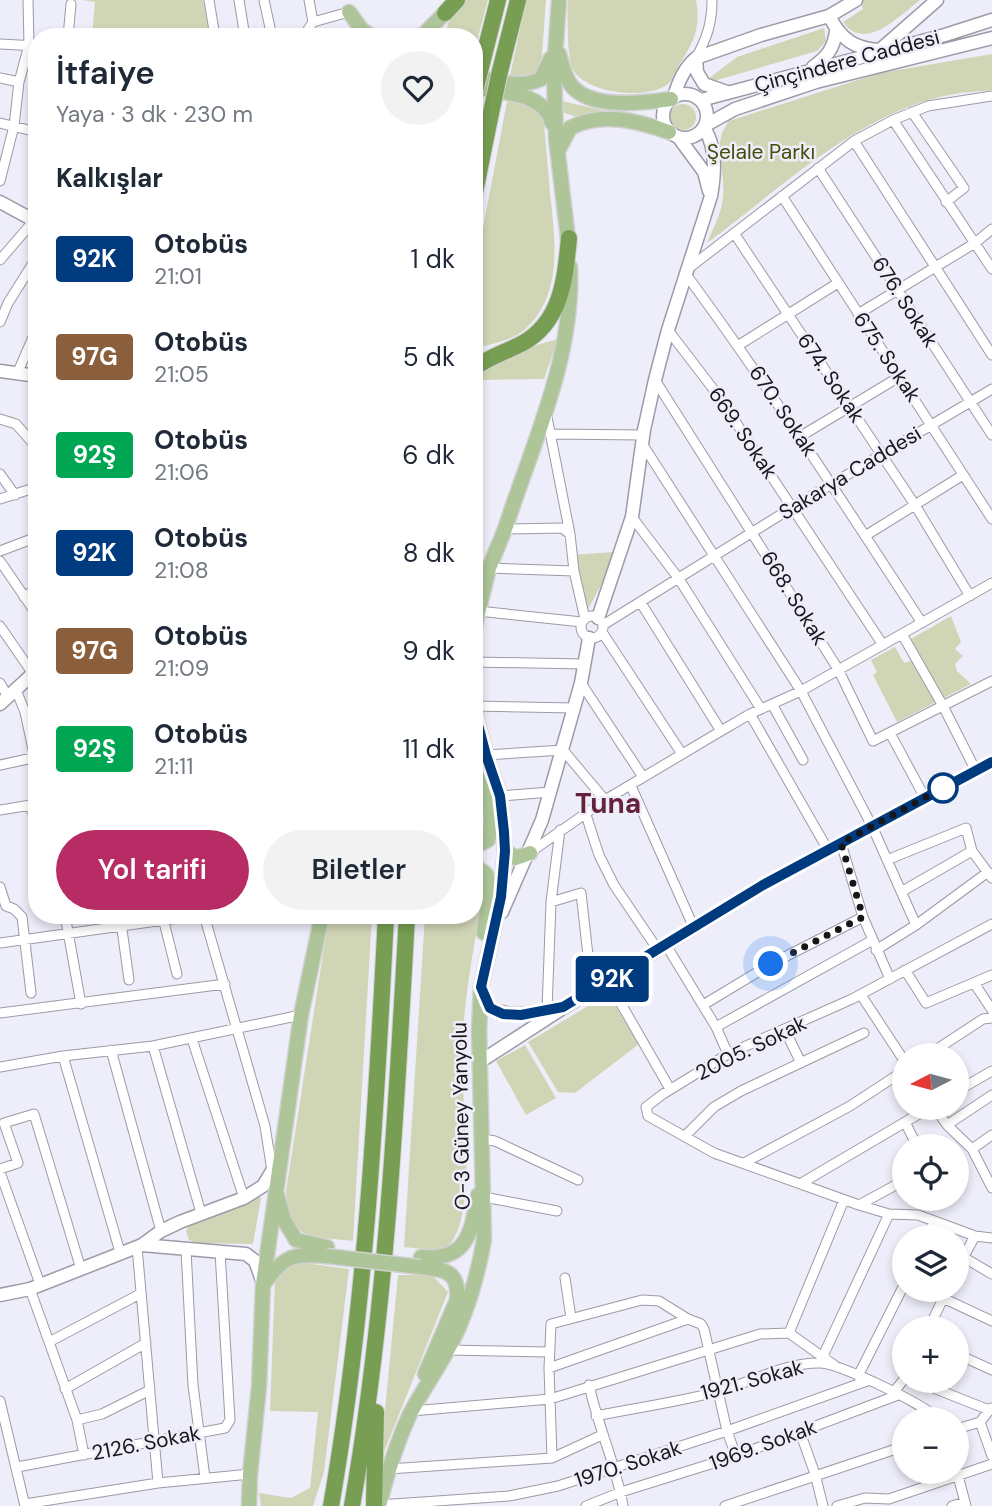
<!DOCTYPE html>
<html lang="tr">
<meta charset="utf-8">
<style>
:root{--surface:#fff;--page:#f2f2f3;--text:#1f2937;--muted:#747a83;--accent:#b72c64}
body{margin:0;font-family:"DM Sans",sans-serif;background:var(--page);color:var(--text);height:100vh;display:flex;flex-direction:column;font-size:26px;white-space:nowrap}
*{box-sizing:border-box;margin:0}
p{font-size:23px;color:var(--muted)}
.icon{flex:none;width:38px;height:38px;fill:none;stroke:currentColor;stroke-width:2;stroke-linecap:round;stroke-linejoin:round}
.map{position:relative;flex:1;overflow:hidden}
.panel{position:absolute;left:28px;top:28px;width:455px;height:896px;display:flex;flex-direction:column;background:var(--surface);border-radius:28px;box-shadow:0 4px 10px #0003}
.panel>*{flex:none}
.badge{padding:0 14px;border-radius:5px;font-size:24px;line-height:46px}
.needle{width:46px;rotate:264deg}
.buttons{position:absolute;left:892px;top:1043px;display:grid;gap:14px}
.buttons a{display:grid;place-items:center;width:77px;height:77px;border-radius:50%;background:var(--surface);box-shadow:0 4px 10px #0003;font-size:35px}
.you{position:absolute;width:35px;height:35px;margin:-18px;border:5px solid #fff;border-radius:50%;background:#1a73e8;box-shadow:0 0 0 10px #1a73e833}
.map>.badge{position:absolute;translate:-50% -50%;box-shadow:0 0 0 4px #fff}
h2{padding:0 28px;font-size:26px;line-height:63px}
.round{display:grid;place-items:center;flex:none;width:74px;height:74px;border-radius:37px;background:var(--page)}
.head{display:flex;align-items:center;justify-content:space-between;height:119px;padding:0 28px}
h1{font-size:33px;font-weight:600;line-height:52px}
.button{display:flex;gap:14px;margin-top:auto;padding:14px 28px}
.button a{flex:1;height:80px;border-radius:42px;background:var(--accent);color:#fff;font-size:28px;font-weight:600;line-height:80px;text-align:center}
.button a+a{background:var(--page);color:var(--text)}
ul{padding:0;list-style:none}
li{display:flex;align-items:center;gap:21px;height:98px;padding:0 28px}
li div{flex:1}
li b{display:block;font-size:26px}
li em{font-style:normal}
li .badge{min-width:77px;font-weight:700;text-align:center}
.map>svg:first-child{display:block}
.green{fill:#d0d6b5}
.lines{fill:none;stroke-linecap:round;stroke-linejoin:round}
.street-casing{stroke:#9a9ba6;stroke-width:11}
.secondary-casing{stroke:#9a9ba6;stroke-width:15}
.primary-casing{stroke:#d1d1d1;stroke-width:17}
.highway-casing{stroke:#d1d1d1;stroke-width:18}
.street{stroke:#fff;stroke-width:9}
.secondary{stroke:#fff;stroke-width:12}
.primary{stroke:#adc598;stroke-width:14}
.highway{stroke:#779e53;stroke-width:16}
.primary-bridge-casing{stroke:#d1d1d1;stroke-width:17;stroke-linecap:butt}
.highway-bridge-casing{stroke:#d1d1d1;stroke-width:18;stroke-linecap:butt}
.primary-bridge{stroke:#adc598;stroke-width:14}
.highway-bridge{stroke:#779e53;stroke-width:16}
.line-casing{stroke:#fff;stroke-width:16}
.line{stroke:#003b80;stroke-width:10}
.walk{stroke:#17171b;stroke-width:7;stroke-dasharray:0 12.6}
.stop-dot{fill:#fff;stroke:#003b80;stroke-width:3.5}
.labels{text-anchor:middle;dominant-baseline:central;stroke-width:5;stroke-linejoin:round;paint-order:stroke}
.street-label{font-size:21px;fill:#17171b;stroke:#eeeefa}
.park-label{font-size:21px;fill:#454c09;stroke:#eeeefa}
.district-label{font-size:28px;font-weight:bold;fill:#66223a;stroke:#eeeefa}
</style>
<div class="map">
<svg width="992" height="1506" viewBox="0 0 992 1506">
<rect width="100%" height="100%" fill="#eeeefa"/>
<!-- green -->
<path class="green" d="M82,0H203L210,37H92L95,2Z
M463,0H488L474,52V37H445L448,23Z
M526,0H546L541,70L533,74L510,76Z
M568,0H696C701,29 694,41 679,65C676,71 672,80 668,84C647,101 586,93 573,70C567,60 567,13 568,0Z
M859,0H920C899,16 865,53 843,22L863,9Z
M824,28L826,41L817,51L714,81L708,79L737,57Z
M992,54V90C976,92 960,92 944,96C854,116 779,190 707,243C713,228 722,213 723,196C726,168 710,146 729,121L880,73Z
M508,96L543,112C545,139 548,166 550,193C555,238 564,296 524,330C511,341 491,344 474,349V276Z
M562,101L605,111L577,117L562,112Z
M670 117a13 13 0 1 1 26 0a13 13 0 1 1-26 0Z
M558,339L544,379L479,380L474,432V379L477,374L526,348Z
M614,552L605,578L588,609H580L571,555Z
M951,616L961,642L955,649L963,656L955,664L957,671L971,684L897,722L873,675L877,672L871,660L895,647L904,663L913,660L904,643Z
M474,771L485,821L484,833L474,840Z
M474,876L482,883L483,895C474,947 463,1001 462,1055C462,1107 472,1163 462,1215C459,1230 454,1244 441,1251L404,1247L425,915H474Z
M329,915H372L353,1241C311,1236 289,1242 286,1191Z
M608,994L639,1044L575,1093L558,1092L528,1042Z
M525,1045L556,1098L526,1115L496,1061Z
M259,1196L261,1198L253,1244L196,1243L189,1240L186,1231L189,1225Z
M305,1263L349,1269L324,1472L313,1506H261L259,1493L291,1498L310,1488L318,1412L270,1411L275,1279L287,1265Z
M398,1275H432L448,1292L380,1462Z"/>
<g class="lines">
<!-- street casing -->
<g class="street-casing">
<path id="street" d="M209,0L215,37
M239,0L245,37
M264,0L272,37
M309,0L313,22
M68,37L71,4
M307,37V31L313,22L349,12
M0,44L37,46
M696,58C707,38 712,23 712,0
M0,78L19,82
M912,112L964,188L946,202
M893,120L992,269
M0,123L37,132
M854,141L992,355
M818,168L992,435
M0,181L14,126L19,82L29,45L28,0
M782,196L992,519
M734,233L915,505L970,596
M0,260L37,217
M689,268L854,141L893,120L928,106L992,96
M685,273C769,387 845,505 922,623
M858,314L975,243L992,229
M0,322L8,303L37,257
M668,330L717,394L883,645
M739,345L838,283
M17,374L37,328
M655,380L838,669L873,741L992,681
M546,412L570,534
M0,419L16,424L37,448
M551,434L643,435
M801,436L899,377
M643,445L801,691L872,826L916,925
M0,474L15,495
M0,499L37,487
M632,517L679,579L761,709
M505,529L562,528L570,534L574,571L585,619
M865,536L963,475
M0,551L37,537
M0,561L37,615
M489,568L574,571
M24,597L37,588
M641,603L721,731
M478,611L582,622
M581 627a11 11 0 1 1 22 0a11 11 0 1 1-22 0Z
M603,625L793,507L992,389
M0,626L33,674
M602,632L682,754
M902,634L943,706L976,771
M474,662L583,664
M0,683L8,697
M581,683L643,777
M16,690L25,712L37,768
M772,704L803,760
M474,706L574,708
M25,712L37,708
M750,714L828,850
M890,733L925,798
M486,755L563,750L605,800
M0,765L37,757
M631,786L694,928
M500,796L551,792
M30,806L37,823
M0,810L37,804
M586,815L599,855L614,885L658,950
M841,843L863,917L890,979
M532,851L605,800L721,731L750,714L801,691L992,583
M887,860L966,828L972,851L992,878
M0,887L6,906L14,909L22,917L31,993
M901,892L972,851
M551,902L581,893L592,991
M65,915L81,1004
M120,915L129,980
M204,915L265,1126L272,1171
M163,918L177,974
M0,943L200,915
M666,945L716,1027L728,1054
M876,950L916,925L988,872
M905,970L926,1003L992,975
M608,981L670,1089
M974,983L992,1010
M861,995L905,1062
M703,1005L771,964L863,917
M547,1010L551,902L560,830
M0,1013L225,984
M716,1027L871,941
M785,1030L801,1063
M192,1039L244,1198
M153,1046L201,1213
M111,1050L161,1231
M928,1055L983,1019L992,1018
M63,1056L120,1252
M0,1067L63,1056L153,1046L301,1015
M957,1091L992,1071
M935,1108L947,1125L972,1149L992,1188
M905,1122L917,1146
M947,1125L992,1095
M685,1136L714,1107L741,1091L864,1033
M482,1139L495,1141L578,1180
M972,1149L992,1135
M744,1163L850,1106L905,1070
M0,1169L18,1163L4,1123L34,1114L81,1269
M0,1172L40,1284
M800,1184L929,1108
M484,1197L557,1211
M859,1205L905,1180
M975,1236L918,1215L889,1214L859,1205L714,1153L648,1116L646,1107L663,1094L728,1054L852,999L992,924
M927,1237L935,1221
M137,1247L158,1483
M186,1250L193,1385L205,1478
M963,1257L992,1274
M957,1269L975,1236L992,1238
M565,1278L571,1318
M30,1289L77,1420L84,1455
M926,1290L992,1321
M929,1328L947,1290
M789,1333L844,1200
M49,1342L140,1294
M448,1350L549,1352
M957,1354L992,1370
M823,1356L889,1214
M549,1368L688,1319
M858,1376L905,1283
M916,1381L989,1410
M589,1385C598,1427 616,1464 623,1506
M65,1389L146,1343
M893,1393L905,1378
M0,1401L25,1506
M412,1411L550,1399L760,1334L789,1333L834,1365
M596,1416C636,1408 677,1402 716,1392C750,1383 783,1363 819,1363C839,1363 924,1404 938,1419
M77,1420L102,1414L150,1390
M980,1422L992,1456
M957,1429L980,1422L991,1408
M800,1432L815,1474L823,1506
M552,1458L549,1368L551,1324L642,1300L659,1301L688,1319L701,1324L704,1329L727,1431L736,1456
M17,1467L225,1428L230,1420L220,1252
M389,1469L552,1458L602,1435
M957,1472L966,1506
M25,1504L158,1483L250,1474
M379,1505L509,1496L558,1486L727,1431L867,1381
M586,1506L621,1492L736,1456L898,1395
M725,1506L905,1446
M837,1506L865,1498L889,1499L992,1464
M952,1506L965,1502"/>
</g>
<!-- secondary casing -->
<g class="secondary-casing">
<path id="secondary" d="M829,16C841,39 854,49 880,50L937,0
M696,58L697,72L704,84L727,92
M813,67C827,57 834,48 836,31
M663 116a22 22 0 1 1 44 0a22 22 0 1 1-44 0Z
M674,97C678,82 684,68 696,58L761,35L829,16L856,0
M701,100L945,35L992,20
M706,125L735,109L816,82L992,38
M679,138L704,172L709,191
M0,202L37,222
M0,371L37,376
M598,618L632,517L644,430L655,380L668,330L711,196C715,174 717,147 704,128
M0,704L37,670
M502,912L542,820L581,683L589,638
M482,990L490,1008C512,1019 532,1013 555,1009
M481,1061L563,1008L763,885L992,762
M142,1245L246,1254L255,1261L263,1283
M0,1295L30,1289L142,1245L161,1231L180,1222L244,1198L263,1186L278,1161"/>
</g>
<!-- primary casing -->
<g class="primary-casing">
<path id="primary" d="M559,0L554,71L556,138L569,247
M349,12L362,30L373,37
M421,37L445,13
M559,54C562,64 564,76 571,85C590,110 644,103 671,99
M474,77C497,81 519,89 541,79L551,58
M474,87C500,93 545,92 552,123
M558,151L570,128C601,111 638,121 669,132
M474,629L489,568L505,529C532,445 574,358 570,267
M474,743C479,774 498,809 488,840L474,847
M505,851L516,858L530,853
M474,865L486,874L490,890L484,933
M277,1195L284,1220L296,1240L327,1247
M421,1257C467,1261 471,1234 478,1195
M420,1267C444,1269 460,1271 457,1300L425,1374
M265,1282C284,1256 294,1253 326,1256
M249,1506L250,1474L259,1387L263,1284L301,1015L322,915
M379,1506C387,1474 396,1444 410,1414C421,1393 435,1373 446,1353C466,1318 477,1279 484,1240L479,1030L481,987L501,897L505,851L500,796L486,755L474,710"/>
</g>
<!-- highway casing -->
<g class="highway-casing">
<path id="highway" d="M445,13L457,0
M481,67L498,0
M500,71L518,0
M474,197L491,113
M474,368C489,357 506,352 523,343C562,321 565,278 569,238
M331,1506C365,1311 376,1113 386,915
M352,1506C386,1311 396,1113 407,915
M374,1506L376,1412"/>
</g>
<!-- street -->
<use href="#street" class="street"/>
<!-- secondary -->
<use href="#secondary" class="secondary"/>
<!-- primary -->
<use href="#primary" class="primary"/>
<!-- highway -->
<use href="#highway" class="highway"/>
<!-- primary-bridge casing -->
<g class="primary-bridge-casing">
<path id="primary-bridge" d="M326,1256L420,1267"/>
</g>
<!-- highway-bridge casing -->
<g class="highway-bridge-casing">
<path id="highway-bridge" d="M474,95L481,67
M491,113L500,71"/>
</g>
<!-- primary-bridge -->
<use href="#primary-bridge" class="primary-bridge"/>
<!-- highway-bridge -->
<use href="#highway-bridge" class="highway-bridge"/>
</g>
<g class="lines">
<!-- line casing -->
<g class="line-casing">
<path id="line" d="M474,710L486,755L500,796L504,832L505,851L501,897L481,987L490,1008L503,1014L521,1015L563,1007L763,885L992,762"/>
</g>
<!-- line -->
<use href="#line" class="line"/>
<!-- walk -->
<path class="walk" d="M771,964L863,917L841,843L943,788"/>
</g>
<!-- markers -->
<circle class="stop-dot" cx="943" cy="788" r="14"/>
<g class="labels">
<!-- street labels -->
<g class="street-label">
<text transform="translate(847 61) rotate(-15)">Çinçindere Caddesi</text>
<text transform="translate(905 302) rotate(57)">676. Sokak</text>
<text transform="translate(887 357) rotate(56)">675. Sokak</text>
<text transform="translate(831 378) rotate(56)">674. Sokak</text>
<text transform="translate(783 411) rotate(56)">670. Sokak</text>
<text transform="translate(743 433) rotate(56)">669. Sokak</text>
<text transform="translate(850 473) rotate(-31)">Sakarya Caddesi</text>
<text transform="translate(794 598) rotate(58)">668. Sokak</text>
<text transform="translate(751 1048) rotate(-26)">2005. Sokak</text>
<text transform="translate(461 1116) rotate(-91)">O-3 Güney Yanyolu</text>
<text transform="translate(752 1380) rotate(-15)">1921. Sokak</text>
<text transform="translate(146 1443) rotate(-11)">2126. Sokak</text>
<text transform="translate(763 1445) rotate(-20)">1969. Sokak</text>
<text transform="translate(628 1464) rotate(-18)">1970. Sokak</text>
</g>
<!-- park labels -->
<g class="park-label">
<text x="761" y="152">Şelale Parkı</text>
</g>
<!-- district labels -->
<g class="district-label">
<text x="608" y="803">Tuna</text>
</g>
</g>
</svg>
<div class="buttons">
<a><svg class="needle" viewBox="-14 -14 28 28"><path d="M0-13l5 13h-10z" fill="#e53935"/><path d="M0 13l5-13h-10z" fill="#747a83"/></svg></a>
<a><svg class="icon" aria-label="locate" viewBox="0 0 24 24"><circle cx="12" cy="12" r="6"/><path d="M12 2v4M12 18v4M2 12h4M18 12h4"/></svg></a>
<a><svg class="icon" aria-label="layers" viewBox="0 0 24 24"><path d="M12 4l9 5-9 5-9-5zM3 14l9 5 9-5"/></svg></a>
<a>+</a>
<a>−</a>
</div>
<div class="you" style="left:771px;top:964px"></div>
<b class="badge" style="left:612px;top:979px;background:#003b80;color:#fff">92K</b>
<section class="panel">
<div class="head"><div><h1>İtfaiye</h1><p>Yaya · 3 dk · 230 m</p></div><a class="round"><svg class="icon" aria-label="heart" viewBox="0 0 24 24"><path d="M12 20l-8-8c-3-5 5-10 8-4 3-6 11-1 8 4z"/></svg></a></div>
<h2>Kalkışlar</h2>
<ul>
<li><span class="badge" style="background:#003b80;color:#fff">92K</span><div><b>Otobüs</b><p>21:01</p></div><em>1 dk</em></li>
<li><span class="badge" style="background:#8b5e3c;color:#fff">97G</span><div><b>Otobüs</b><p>21:05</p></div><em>5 dk</em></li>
<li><span class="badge" style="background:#00a651;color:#fff">92Ş</span><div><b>Otobüs</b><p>21:06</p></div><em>6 dk</em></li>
<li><span class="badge" style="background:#003b80;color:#fff">92K</span><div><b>Otobüs</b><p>21:08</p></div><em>8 dk</em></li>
<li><span class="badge" style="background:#8b5e3c;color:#fff">97G</span><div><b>Otobüs</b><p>21:09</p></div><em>9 dk</em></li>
<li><span class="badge" style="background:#00a651;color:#fff">92Ş</span><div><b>Otobüs</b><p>21:11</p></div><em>11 dk</em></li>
</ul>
<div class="button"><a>Yol tarifi</a><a>Biletler</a></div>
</section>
</div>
